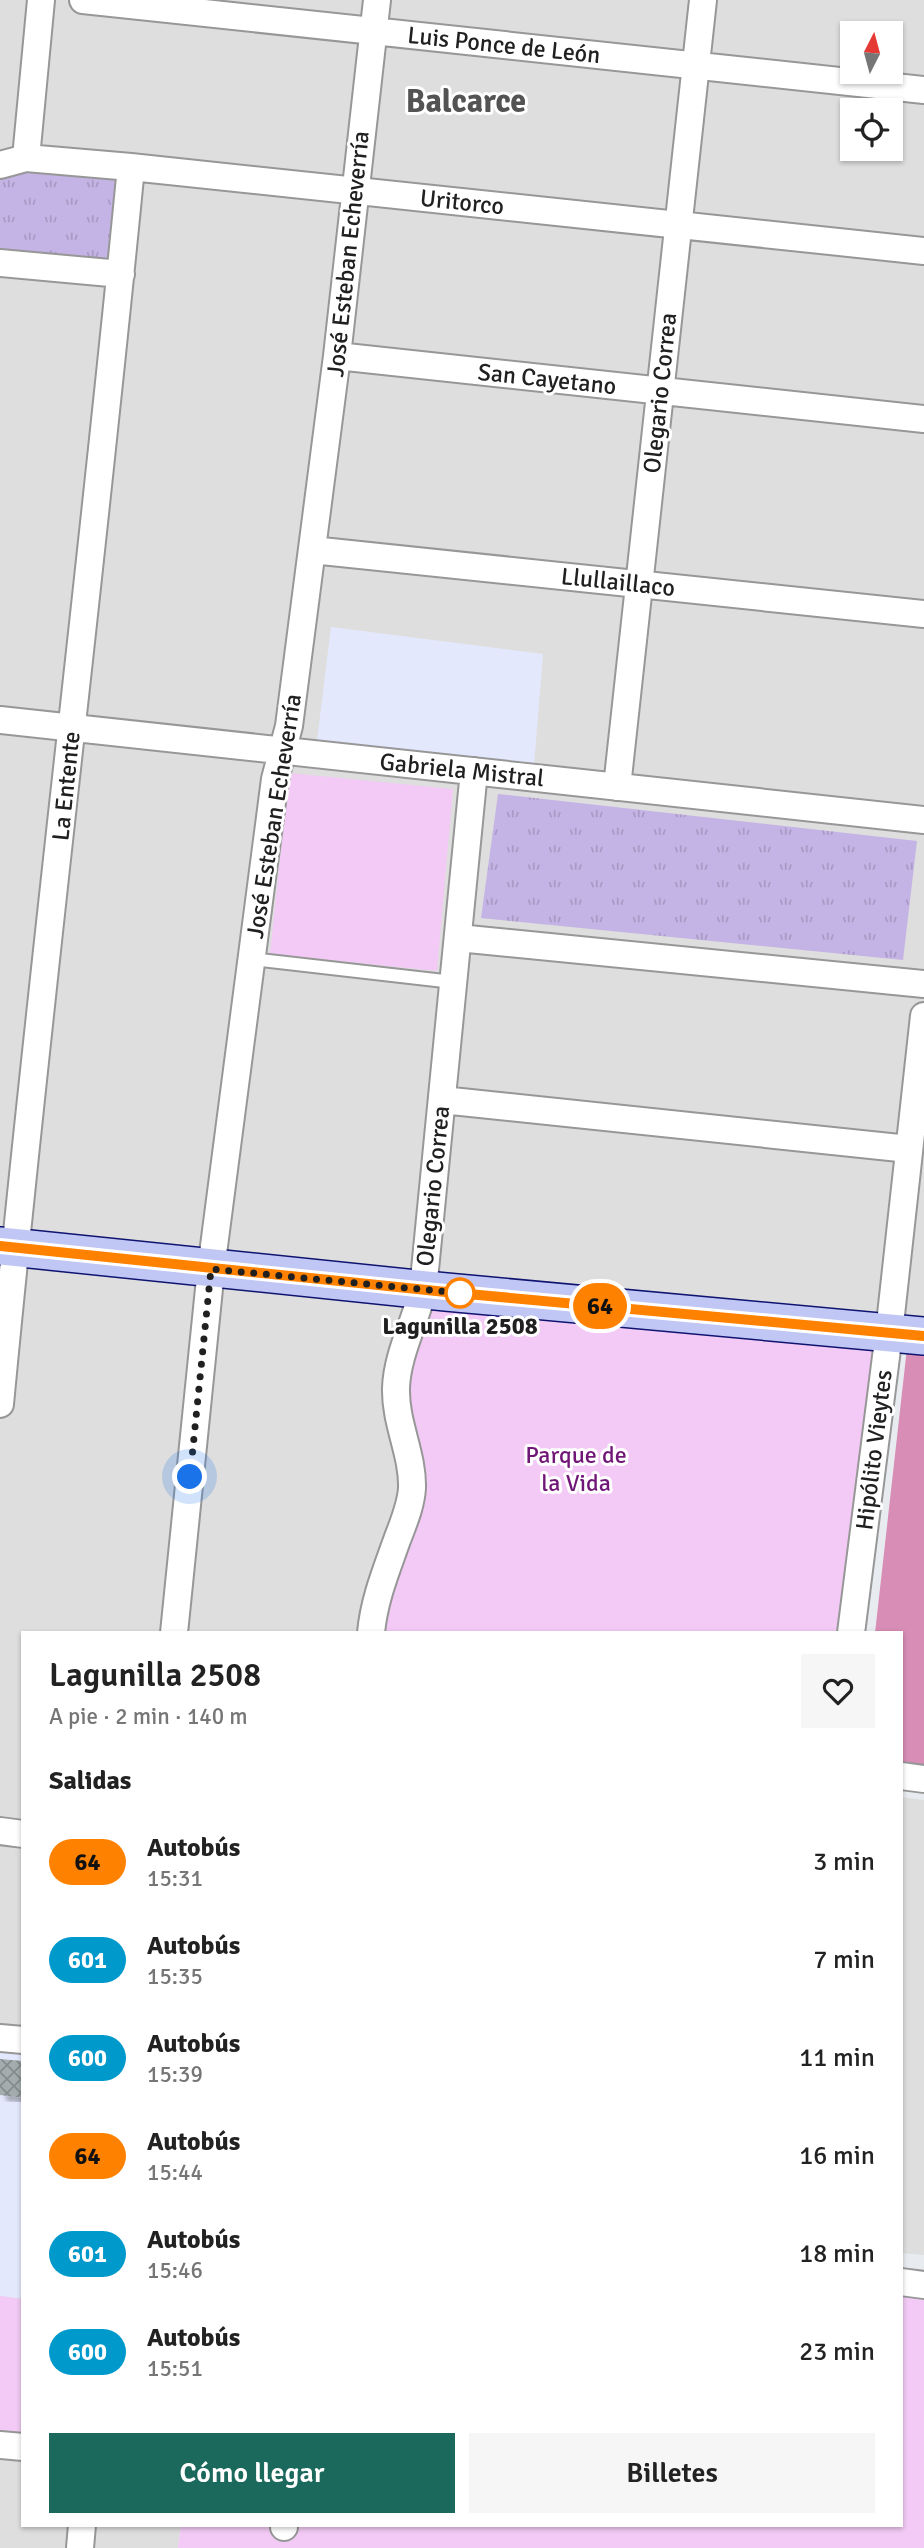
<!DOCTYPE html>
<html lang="es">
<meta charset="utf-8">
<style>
:root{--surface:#fff;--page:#f6f6f6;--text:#222;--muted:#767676;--accent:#1b695c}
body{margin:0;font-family:Signika,sans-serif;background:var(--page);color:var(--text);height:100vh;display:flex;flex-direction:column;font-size:26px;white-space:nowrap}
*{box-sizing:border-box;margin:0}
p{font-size:23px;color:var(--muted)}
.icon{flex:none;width:38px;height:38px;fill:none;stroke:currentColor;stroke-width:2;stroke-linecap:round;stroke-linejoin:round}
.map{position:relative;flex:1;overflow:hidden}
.sheet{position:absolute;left:21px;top:1631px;width:882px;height:896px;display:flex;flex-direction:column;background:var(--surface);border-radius:0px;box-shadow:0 2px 5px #0004}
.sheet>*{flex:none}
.badge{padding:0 14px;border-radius:23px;font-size:24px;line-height:46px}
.needle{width:46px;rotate:6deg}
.tools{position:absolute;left:840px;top:21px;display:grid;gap:14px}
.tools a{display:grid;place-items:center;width:63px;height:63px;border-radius:0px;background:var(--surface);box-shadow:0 2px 5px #0004;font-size:35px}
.you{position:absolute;width:35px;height:35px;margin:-18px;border:5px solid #fff;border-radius:50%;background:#1a73e8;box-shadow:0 0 0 10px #1a73e833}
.map>.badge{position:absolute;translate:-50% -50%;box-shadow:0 0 0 4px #fff}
h2{padding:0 28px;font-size:26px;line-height:63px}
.round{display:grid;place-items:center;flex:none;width:74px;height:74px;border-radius:0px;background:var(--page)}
.summary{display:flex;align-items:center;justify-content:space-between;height:119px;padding:0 28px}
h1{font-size:33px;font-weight:600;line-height:52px}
.button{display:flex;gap:14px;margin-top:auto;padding:14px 28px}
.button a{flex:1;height:80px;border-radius:0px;background:var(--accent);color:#fff;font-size:28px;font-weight:600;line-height:80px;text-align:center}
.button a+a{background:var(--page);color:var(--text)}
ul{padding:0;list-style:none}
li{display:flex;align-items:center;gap:21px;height:98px;padding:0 28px}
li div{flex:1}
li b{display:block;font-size:26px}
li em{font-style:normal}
li .badge{min-width:77px;font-weight:700;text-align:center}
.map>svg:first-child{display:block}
.residential{fill:#dedede;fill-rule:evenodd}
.education{fill:#e4e8fd}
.grass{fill:url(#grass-tufts)}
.park{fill:#f2caf5}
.pitch{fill:#d88db6}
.building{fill:url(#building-cross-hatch);filter:url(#shadow)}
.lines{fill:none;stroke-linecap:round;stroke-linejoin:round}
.service-casing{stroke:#979797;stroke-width:16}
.minor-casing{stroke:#979797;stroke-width:30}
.secondary-casing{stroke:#0f1470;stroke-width:40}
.service{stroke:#fff;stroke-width:12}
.minor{stroke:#fff;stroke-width:26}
.secondary{stroke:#c1c7f5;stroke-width:37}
.line-casing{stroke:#fff;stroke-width:16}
.line{stroke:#ff8100;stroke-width:10}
.walk{stroke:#202020;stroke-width:7;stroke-dasharray:0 12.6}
.stop-dot{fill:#fff;stroke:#ff8100;stroke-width:3.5}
.labels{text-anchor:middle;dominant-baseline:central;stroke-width:6;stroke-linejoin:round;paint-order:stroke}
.street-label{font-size:24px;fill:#202020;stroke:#fff}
.stop-label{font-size:24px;font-weight:bold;fill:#202020;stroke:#fff}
.park-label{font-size:24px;fill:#701677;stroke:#fff}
.district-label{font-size:32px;font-weight:bold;fill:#535353;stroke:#fff}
</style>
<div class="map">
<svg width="924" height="2548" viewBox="0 0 924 2548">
<defs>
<pattern id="grass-tufts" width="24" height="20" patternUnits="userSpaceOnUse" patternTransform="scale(1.75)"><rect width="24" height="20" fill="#c4b3e5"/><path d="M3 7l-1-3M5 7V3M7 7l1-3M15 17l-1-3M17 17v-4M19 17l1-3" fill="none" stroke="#a89ac4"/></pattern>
<pattern id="building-cross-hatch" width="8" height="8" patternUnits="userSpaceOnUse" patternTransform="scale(1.75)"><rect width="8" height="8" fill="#a4acae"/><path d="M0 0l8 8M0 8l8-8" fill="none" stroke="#858c8d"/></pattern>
<filter id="shadow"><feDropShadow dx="6" dy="6" stdDeviation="2" flood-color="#0004"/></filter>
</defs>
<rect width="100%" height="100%" fill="#e8ecf0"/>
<!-- residential -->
<path class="residential" d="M0,0H924V1336L411,1468L371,1633H23V2525H181L178,2548H0ZM852,33H891V72H852ZM852,110H891V149H852Z
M901,1797L924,1800V2255L901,2253Z"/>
<!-- education -->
<path class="education" d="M331,627L543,654L534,765L317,741Z
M0,2050L23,2052V2299L0,2296Z"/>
<!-- grass -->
<path class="grass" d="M35,168L122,176L114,265L0,254V178Z
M498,794L917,841L903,960L481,918Z"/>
<!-- park -->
<path class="park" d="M289,773L453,789L437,971L270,954Z
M423,1290L889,1333L851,1633H371L407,1512L398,1420Z
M901,2282L924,2285V2548H178L181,2525H901Z
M0,2296L23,2299V2435L0,2433Z"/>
<!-- pitch -->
<path class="pitch" d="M907,1348L924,1350V1770L901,1767V1633H875Z"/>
<!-- building -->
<path class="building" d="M0,2059L23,2061V2098L0,2095Z"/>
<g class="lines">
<!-- service casing -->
<g class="service-casing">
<path id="service" d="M252,959L453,982"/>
</g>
<!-- minor casing -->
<g class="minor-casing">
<path id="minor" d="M83,0L924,90
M26,158L41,0
M0,165L26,158L131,167L924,251
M0,263L121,274
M337,356L924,419
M312,550L924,614
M0,720L924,820
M617,787L703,0
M458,938L924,984
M442,1100L909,1149
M0,1404C39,991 91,580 131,167
M174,1633L211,1269L275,779L289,726L337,356L377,0
M371,1633C374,1600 386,1571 397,1540C403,1524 411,1506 412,1488C413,1454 395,1423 396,1388C397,1355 415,1322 423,1290L474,771
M851,1633L889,1333L924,1016
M901,1776L924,1779
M0,1831L23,1834
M0,2038L23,2040
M901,2282L924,2285
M0,2445L23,2447
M284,2527V2525
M80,2548L82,2525"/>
</g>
<!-- secondary casing -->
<g class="secondary-casing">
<path id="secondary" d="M0,1246L446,1292L924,1336"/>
</g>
<!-- service -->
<use href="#service" class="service"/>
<!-- minor -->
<use href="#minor" class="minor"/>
<!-- secondary -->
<use href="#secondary" class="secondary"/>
</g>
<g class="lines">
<!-- line casing -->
<g class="line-casing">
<path id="line" d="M0,1246L446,1292L924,1336"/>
</g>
<!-- line -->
<use href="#line" class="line"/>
<!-- walk -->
<path class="walk" d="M190,1477L211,1269L460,1293"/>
</g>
<!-- markers -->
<circle class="stop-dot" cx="460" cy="1293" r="14"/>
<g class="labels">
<!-- street labels -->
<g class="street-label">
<text transform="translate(504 45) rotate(6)">Luis Ponce de León</text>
<text transform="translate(462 202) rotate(6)">Uritorco</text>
<text transform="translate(348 254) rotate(-84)">José Esteban Echeverría</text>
<text transform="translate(547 379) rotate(6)">San Cayetano</text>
<text transform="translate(660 393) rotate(-84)">Olegario Correa</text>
<text transform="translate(618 582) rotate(6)">Llullaillaco</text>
<text transform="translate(462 770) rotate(6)">Gabriela Mistral</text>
<text transform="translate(66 786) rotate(-84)">La Entente</text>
<text transform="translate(274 816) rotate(-81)">José Esteban Echeverría</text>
<text transform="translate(433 1186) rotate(-84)">Olegario Correa</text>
<text transform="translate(874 1450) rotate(-83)">Hipólito Vieytes</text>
</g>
<!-- stop labels -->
<g class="stop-label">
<text x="460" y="1326">Lagunilla 2508</text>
</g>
<!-- park labels -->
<g class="park-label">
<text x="576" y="1455">Parque de<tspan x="576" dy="28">la Vida</tspan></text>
</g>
<!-- district labels -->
<g class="district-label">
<text x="466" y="101">Balcarce</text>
</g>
</g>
</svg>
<div class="tools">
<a><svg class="needle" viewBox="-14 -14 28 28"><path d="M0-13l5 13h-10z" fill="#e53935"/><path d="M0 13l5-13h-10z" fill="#767676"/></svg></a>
<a><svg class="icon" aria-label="locate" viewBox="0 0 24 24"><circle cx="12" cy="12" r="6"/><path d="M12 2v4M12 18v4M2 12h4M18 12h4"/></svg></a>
</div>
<div class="you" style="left:190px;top:1477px"></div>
<b class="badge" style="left:600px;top:1306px;background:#ff8100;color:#111">64</b>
<section class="sheet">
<div class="summary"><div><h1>Lagunilla 2508</h1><p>A pie · 2 min · 140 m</p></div><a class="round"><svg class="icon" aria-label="heart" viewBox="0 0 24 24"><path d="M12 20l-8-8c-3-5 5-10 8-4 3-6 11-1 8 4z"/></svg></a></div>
<h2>Salidas</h2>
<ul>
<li><span class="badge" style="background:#ff8100;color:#111">64</span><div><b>Autobús</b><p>15:31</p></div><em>3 min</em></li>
<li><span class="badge" style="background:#0099cb;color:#fff">601</span><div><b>Autobús</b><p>15:35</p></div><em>7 min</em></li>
<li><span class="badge" style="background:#0099cb;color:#fff">600</span><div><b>Autobús</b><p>15:39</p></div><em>11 min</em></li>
<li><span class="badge" style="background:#ff8100;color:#111">64</span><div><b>Autobús</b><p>15:44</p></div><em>16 min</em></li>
<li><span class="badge" style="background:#0099cb;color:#fff">601</span><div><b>Autobús</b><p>15:46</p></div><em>18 min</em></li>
<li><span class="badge" style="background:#0099cb;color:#fff">600</span><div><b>Autobús</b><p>15:51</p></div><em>23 min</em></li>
</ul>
<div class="button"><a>Cómo llegar</a><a>Billetes</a></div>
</section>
</div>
